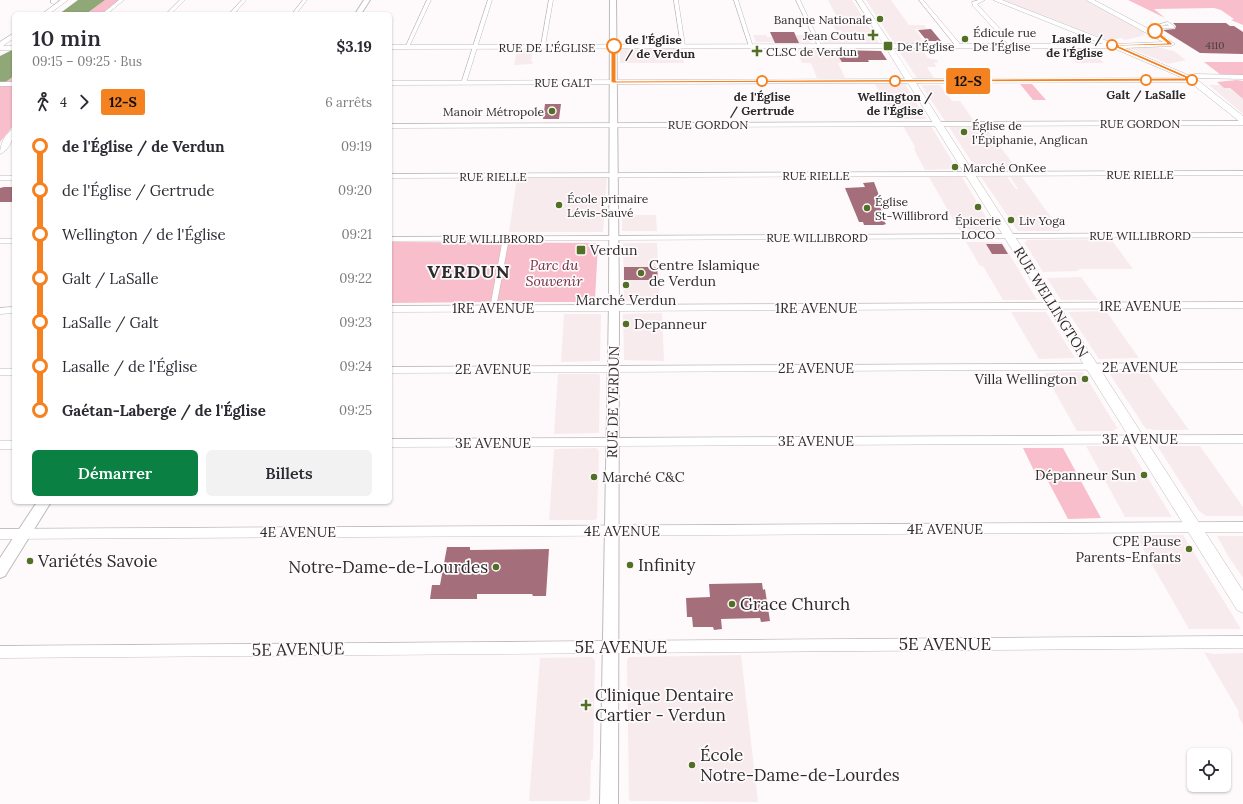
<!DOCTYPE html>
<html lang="fr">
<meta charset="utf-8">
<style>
:root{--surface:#fff;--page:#f2f2f3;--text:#2b2b33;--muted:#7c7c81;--accent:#0b8043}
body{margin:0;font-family:Lora,serif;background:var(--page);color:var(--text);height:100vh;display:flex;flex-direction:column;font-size:15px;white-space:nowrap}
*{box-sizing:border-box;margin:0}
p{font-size:13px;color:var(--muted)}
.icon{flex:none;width:22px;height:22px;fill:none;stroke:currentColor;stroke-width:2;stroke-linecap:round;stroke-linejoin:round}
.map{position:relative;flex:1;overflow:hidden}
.sheet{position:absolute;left:12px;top:12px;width:380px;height:492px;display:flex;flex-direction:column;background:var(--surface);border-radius:6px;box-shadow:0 1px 3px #0004}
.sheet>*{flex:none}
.badge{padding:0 8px;border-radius:3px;font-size:14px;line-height:26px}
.fabs{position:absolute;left:1187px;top:748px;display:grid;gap:8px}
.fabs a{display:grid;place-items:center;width:44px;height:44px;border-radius:6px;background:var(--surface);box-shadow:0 1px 3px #0004;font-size:20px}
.map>.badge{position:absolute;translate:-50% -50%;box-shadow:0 0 0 2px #fff}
.legs{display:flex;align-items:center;gap:6px;height:44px;padding:0 20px;font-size:13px}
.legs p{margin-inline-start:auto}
.head{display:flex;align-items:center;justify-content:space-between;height:68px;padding:0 20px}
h1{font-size:22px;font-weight:600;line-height:30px}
.cta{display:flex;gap:8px;margin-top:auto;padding:8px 20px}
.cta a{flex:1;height:46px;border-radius:6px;background:var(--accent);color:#fff;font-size:16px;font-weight:600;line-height:46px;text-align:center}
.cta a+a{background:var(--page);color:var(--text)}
ul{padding:0 20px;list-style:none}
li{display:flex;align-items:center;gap:14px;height:44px;font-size:15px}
li i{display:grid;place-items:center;width:6px;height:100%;margin:0 5px;background:currentColor}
li i::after{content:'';width:10px;height:10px;margin:-5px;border:3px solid;border-radius:50%;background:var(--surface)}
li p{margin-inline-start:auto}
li:first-child i{background:linear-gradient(#0000 50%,currentColor 0)}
li:last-child i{background:linear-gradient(currentColor 50%,#0000 0)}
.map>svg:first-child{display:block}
.built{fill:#f8ebee}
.green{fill:#f8becb}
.water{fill:#90a777}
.building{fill:#a56e7b}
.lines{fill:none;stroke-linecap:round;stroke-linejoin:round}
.pedestrian-casing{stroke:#bfbbbc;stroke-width:1}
.minor-casing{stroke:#bfbbbc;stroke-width:1}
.tertiary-casing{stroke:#bfbbbc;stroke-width:2}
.secondary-casing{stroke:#bfbbbc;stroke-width:1}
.motorway-casing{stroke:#bfbbbc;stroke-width:1}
.pedestrian{fill:#fff;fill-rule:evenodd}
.minor{fill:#fff;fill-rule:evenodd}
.tertiary{fill:#fff;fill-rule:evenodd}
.secondary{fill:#fff;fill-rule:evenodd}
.motorway{fill:#fff;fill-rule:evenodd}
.line-1{fill:#f58220;stroke:#fff}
.poi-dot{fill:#527025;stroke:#fefafb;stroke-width:1.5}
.stop-1-dot{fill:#fff;stroke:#f58220;stroke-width:2}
.labels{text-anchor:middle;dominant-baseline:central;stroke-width:3.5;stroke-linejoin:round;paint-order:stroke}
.far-number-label{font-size:10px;fill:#4a3c3f}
.far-poi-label{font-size:12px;fill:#2c2b2b;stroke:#fefafb;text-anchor:start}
.far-stop-label{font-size:12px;font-weight:bold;fill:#2c2b2b;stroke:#fefafb}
.far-street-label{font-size:12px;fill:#2c2b2b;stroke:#fefafb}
.poi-label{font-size:14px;fill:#2c2b2b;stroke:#fefafb;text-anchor:start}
.park-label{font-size:14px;font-style:italic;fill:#742e43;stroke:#fefafb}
.street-label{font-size:14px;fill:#2c2b2b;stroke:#fefafb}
.near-poi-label{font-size:17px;fill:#2c2b2b;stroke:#fefafb;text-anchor:start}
.near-street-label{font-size:17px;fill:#2c2b2b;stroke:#fefafb}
.district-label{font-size:18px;font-weight:bold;letter-spacing:1px;fill:#2c2b2b;stroke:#fefafb}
</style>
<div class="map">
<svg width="1243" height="804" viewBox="0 0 1243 804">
<rect width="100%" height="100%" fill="#fefafb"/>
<!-- built -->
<path class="built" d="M828,0H852L879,43H823L820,36H844L842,31H836L833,25H841Z
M866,0H891L909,25H924L927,29H915L925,43H894Z
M1004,0H1085L1144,32L1145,34L1142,36L1125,40L1121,38L1110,41Z
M770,32H794L796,35H808L811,43L756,42L753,35H766L767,37H772Z
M1158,47L1174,51L1186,60L1168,64L1129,48Z
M897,48H921L928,58L937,60L939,62L934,63L937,67H927L934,78H917Z
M1061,48H1087L1104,63H1077Z
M620,49H682L684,63H620Z
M796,49H835L843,63H838L845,78H817L811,63H802Z
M533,50L531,61H533L532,64L514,65L517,51Z
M875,84H905L926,119H894Z
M921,85H940L952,101H960L974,121H945Z
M1209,85H1221L1224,88H1229L1243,99V114Z
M903,126H931L957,169L925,170L914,149L915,147Z
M949,127H985L1018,170H977Z
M607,177L603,232H509L517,178Z
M929,177H962L994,230H959Z
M981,177H1007L1016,189H1018L1010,177H1022L1061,231H1018Z
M622,215H656L657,231H622Z
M1111,239L1133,269H1080L1077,271L1043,272L1024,242H1027L1026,240Z
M966,242H1002L1037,300H1003L983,266H980Z
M623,243H657L660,302L624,301Z
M1081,277L1098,300H1061L1047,278Z
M1106,311L1122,334L1139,358L1099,359L1068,312Z
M1011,312H1046L1075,358L1039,359Z
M662,313L664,361L624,360L623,314Z
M564,314H601L600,361L561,362Z
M1083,372L1111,418L1118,429H1114L1115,431H1077L1044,373Z
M1109,373H1148L1189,430H1153L1152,429H1146Z
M558,374H598L600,375L599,433L554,434Z
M1086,446H1128L1172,517H1125Z
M1159,446H1200L1243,507V516H1206L1199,511L1158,447Z
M595,448L598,449L599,453L597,519L594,520H549L554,449Z
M1135,535H1183L1241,629H1189Z
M1217,536H1243V578L1228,556Z
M1204,652L1213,654L1243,653V725L1238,715L1239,712Z
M741,655L758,802L631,801L629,799L627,661L629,657Z
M592,657L595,661L593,759L591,760L590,799L586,801H529L540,658Z"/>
<!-- green -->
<path class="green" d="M105,0H119L101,14H86Z
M1128,0H1243V25L1231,20L1234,19L1221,10L1214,8L1154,9L1165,18Z
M1204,62H1243V75H1221Z
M14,76V125L0,142V86Z
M1237,80L1243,81V99L1230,88H1224L1217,82Z
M1020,84H1032L1046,100H1033Z
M390,242L595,243L598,245L595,299L593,302H515L511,300L489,302L390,303Z
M1023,448H1063L1101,518L1068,519L1048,481L1042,477H1037Z"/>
<!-- water -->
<path class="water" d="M78,0H105L86,14H59Z
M14,49V76L0,86V56Z"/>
<!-- building -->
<path class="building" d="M1173,23H1226L1230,26H1234L1243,32V54L1200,53L1163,30L1175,29L1176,26Z
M931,29L941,41H927L918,30Z
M770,32H794L799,43H775Z
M837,50L881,51L887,60H868L869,62H842L838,56Z
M545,104H561L559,119H543Z
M874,182L880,198H876L886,221H884L886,224L883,225H864L863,222H859L857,217L845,188L865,187L863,183Z
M4,187H14V202H0V188Z
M986,244H1002L1008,254H992Z
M624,267H657L658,280H624Z
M447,547H470V550L549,549L546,596H533L532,594H477V599H430L432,585H440Z
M762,583L763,590L765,589L770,621L761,622L760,618L721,619L722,629L714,630L713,627H693L692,617H687L686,598L710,597L709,584Z"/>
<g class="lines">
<!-- pedestrian casing -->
<g class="pedestrian-casing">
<path id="pedestrian" d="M1168,22L1174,26V28H1161L1157,25ZM1167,24L1169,26H1162Z
M506,236L509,238L496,308L493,310L490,308L503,238Z"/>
</g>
<!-- minor casing -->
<g class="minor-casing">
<path id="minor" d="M119,0H124L107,14H102Z
M180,0H185L171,14H166Z
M242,0H246L234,14H229Z
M303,0H307L296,14H292Z
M427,0H431L409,47L405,48Z
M488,0H492L466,83L461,84Z
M549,0H553L545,46L543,47L541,46Z
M674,0H678L685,46L683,47L681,46Z
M734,0H738L753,47L749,46Z
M796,0H800L822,47L818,46Z
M919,0H923L960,44V46H956Z
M979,0H985L977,4L1014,44V46H1010L973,6L972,2Z
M1195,74L1243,75V79L1195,78L1194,81H1190V76Z
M1243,121V125L390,128V124Z
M1243,171V175L390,178V174Z
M0,176H14V180H0Z
M1243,233V237L390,241V237Z
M0,239H14V243H0Z
M1243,302V308L390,312V306Z
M14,307V313L0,314V308Z
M1243,363V369L390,373V367Z
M0,369H14V375H0Z
M1243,435V443L390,447V439Z
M0,441H14V449H0Z
M1243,522V532L0,539V529Z
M1243,636V648L0,658V646Z"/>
</g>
<!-- tertiary casing -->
<g class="tertiary-casing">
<path id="tertiary" d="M364,0H370L361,14H355Z
M610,0H616L619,304L618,804H600L609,304Z
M37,502H51L5,576L0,578V558Z"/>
</g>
<!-- secondary casing -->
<g class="secondary-casing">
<path id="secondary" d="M61,0H68L49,14H42Z
M856,0H862L891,44H1103L993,0H1002L1115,44L1163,42L1086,0H1094L1162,36L1175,44L1171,46L1125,48L1195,78L1243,116V123L1240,122L1190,82L916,83L1243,591V613L1237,610L908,83L390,85V81L905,79L886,48L390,49V45L883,44ZM893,48H1113L1183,78L913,79Z
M14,33V38L3,46H14V50H0V42Z
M0,82H14V86H0Z
M14,129C14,138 9,151 0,154C0,145 5,132 14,129Z"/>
</g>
<!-- motorway casing -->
<g class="motorway-casing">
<path id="motorway" d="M51,0H59L54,4L51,3Z"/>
</g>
<!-- pedestrian -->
<use href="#pedestrian" class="pedestrian"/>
<!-- minor -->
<use href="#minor" class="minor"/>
<!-- tertiary -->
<use href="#tertiary" class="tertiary"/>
<!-- secondary -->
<use href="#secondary" class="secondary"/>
<!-- motorway -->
<use href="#motorway" class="motorway"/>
</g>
<!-- line-1 -->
<path class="line-1" d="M1153,30H1156L1172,43V45L1119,46L1194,79V81L613,83L611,82V46L614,45L616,46V81L1185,78L1110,45L1167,43L1153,32Z"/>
<!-- markers -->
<g class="poi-dot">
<circle cx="880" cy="19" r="4"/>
<path d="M871 29h4v4h4v4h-4v4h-4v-4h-4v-4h4z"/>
<circle cx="965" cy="39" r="4"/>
<rect x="883" y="41" width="10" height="10" rx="2"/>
<path d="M755 45h4v4h4v4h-4v4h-4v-4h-4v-4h4z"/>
<circle cx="552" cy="111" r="4"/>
<circle cx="964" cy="132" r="4"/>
<circle cx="955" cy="167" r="4"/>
<circle cx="559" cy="205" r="4"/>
<circle cx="978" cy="207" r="4"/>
<circle cx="867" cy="208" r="4"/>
<circle cx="1011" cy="220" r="4"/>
<rect x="576" y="245" width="10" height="10" rx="2"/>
<circle cx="641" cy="273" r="4"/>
<circle cx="626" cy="285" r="4"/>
<circle cx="626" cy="324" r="4"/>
<circle cx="1085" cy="379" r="4"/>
<circle cx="1144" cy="475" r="4"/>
<circle cx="594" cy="477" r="4"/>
<circle cx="1189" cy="549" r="4"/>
<circle cx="30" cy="561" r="4"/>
<circle cx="630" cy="565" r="4"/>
<circle cx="496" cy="567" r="4"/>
<circle cx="732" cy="604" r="4"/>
<path d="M584 699h4v4h4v4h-4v4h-4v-4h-4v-4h4z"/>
<circle cx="692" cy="765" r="4"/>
</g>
<g class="stop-1-dot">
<circle cx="1155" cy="31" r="7"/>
<circle cx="1112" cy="45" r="5"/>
<circle cx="614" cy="46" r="7"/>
<circle cx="1146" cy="80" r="5"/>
<circle cx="1192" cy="80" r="5"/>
<circle cx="762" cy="81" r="5"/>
<circle cx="895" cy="81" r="5"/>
</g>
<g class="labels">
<!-- far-number labels -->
<g class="far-number-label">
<text x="1215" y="45">4110</text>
</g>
<!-- far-poi labels -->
<g class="far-poi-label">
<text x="872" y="19" text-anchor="end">Banque Nationale</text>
<text x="973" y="32">Édicule rue<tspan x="973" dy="14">De l'Église</tspan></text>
<text x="865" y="35" text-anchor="end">Jean Coutu</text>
<text x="897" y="46">De l'Église</text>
<text x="766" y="51">CLSC de Verdun</text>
<text x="544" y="111" text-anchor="end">Manoir Métropole</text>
<text x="972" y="125">Église de<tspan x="972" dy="14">l'Épiphanie, Anglican</tspan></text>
<text x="963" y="167">Marché OnKee</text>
<text x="567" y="198">École primaire<tspan x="567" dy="14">Lévis-Sauvé</tspan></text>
<text x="875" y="201">Église<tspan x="875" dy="14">St-Willibrord</tspan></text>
<text x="978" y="220" text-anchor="middle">Épicerie<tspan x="978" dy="14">LOCO</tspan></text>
<text x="1019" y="220">Liv Yoga</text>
</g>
<!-- far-stop labels -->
<g class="far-stop-label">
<text x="1103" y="38" text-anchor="end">Lasalle /<tspan x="1103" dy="14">de l'Église</tspan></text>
<text x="625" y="39" text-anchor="start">de l'Église<tspan x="625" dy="14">/ de Verdun</tspan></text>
<text x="1146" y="94">Galt / LaSalle</text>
<text x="762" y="96">de l'Église<tspan x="762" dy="14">/ Gertrude</tspan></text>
<text x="895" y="96">Wellington /<tspan x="895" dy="14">de l'Église</tspan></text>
</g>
<!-- far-street labels -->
<g class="far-street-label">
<text x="547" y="47">RUE DE L'ÉGLISE</text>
<text x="563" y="82">RUE GALT</text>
<text x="1140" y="123">RUE GORDON</text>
<text x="708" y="124">RUE GORDON</text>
<text x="1140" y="174">RUE RIELLE</text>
<text x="816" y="175">RUE RIELLE</text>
<text x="493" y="176">RUE RIELLE</text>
<text x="1140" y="235">RUE WILLIBRORD</text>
<text x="817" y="237">RUE WILLIBRORD</text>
<text x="493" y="238">RUE WILLIBRORD</text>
</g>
<!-- poi labels -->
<g class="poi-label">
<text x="590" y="250">Verdun</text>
<text x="649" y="265">Centre Islamique<tspan x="649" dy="16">de Verdun</tspan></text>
<text x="626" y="300" text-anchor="middle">Marché Verdun</text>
<text x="634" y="324">Depanneur</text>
<text x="1077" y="379" text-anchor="end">Villa Wellington</text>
<text x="1136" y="475" text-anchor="end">Dépanneur Sun</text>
<text x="602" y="477">Marché C&amp;C</text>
<text x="1181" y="541" text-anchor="end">CPE Pause<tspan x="1181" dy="16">Parents-Enfants</tspan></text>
</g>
<!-- park labels -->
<g class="park-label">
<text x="554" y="265">Parc du<tspan x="554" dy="16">Souvenir</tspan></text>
</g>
<!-- street labels -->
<g class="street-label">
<text transform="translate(1051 302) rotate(58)">RUE WELLINGTON</text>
<text x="1140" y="306">1RE AVENUE</text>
<text x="493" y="308">1RE AVENUE</text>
<text x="816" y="308">1RE AVENUE</text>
<text x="1140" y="367">2E AVENUE</text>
<text x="816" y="368">2E AVENUE</text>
<text x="493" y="369">2E AVENUE</text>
<text transform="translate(613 402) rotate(-89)">RUE DE VERDUN</text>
<text x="1140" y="439">3E AVENUE</text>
<text x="816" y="441">3E AVENUE</text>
<text x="493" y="443">3E AVENUE</text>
<text x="945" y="529">4E AVENUE</text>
<text x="622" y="531">4E AVENUE</text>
<text x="298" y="532">4E AVENUE</text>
</g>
<!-- near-poi labels -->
<g class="near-poi-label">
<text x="38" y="561">Variétés Savoie</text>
<text x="638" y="565">Infinity</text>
<text x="488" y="567" text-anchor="end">Notre-Dame-de-Lourdes</text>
<text x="740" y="604">Grace Church</text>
<text x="595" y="695">Clinique Dentaire<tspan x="595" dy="20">Cartier - Verdun</tspan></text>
<text x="700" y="755">École<tspan x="700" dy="20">Notre-Dame-de-Lourdes</tspan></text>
</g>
<!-- near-street labels -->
<g class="near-street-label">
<text x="945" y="644">5E AVENUE</text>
<text x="621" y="647">5E AVENUE</text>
<text transform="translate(298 649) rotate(-1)">5E AVENUE</text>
</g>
<!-- district labels -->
<g class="district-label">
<text x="469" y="271">VERDUN</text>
</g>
</g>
</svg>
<div class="fabs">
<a><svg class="icon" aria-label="locate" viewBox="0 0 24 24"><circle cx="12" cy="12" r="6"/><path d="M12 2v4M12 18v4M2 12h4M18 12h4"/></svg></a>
</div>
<b class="badge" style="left:968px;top:81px;background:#f58220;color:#111">12-S</b>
<section class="sheet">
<div class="head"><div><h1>10 min</h1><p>09:15 – 09:25 · Bus</p></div><b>$3.19</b></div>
<div class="legs"><svg class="icon" aria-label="walk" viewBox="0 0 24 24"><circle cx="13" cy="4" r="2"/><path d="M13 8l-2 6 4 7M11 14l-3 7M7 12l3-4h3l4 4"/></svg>4<svg class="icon" aria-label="forward" viewBox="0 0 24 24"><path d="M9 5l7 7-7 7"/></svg><b class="badge" style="background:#f58220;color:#111">12-S</b><p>6 arrêts</p></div>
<ul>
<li><i style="color:#f58220"></i><b>de l'Église / de Verdun</b><p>09:19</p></li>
<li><i style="color:#f58220"></i><span>de l'Église / Gertrude</span><p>09:20</p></li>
<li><i style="color:#f58220"></i><span>Wellington / de l'Église</span><p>09:21</p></li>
<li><i style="color:#f58220"></i><span>Galt / LaSalle</span><p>09:22</p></li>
<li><i style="color:#f58220"></i><span>LaSalle / Galt</span><p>09:23</p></li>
<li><i style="color:#f58220"></i><span>Lasalle / de l'Église</span><p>09:24</p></li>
<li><i style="color:#f58220"></i><b>Gaétan-Laberge / de l'Église</b><p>09:25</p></li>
</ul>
<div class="cta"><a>Démarrer</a><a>Billets</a></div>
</section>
</div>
